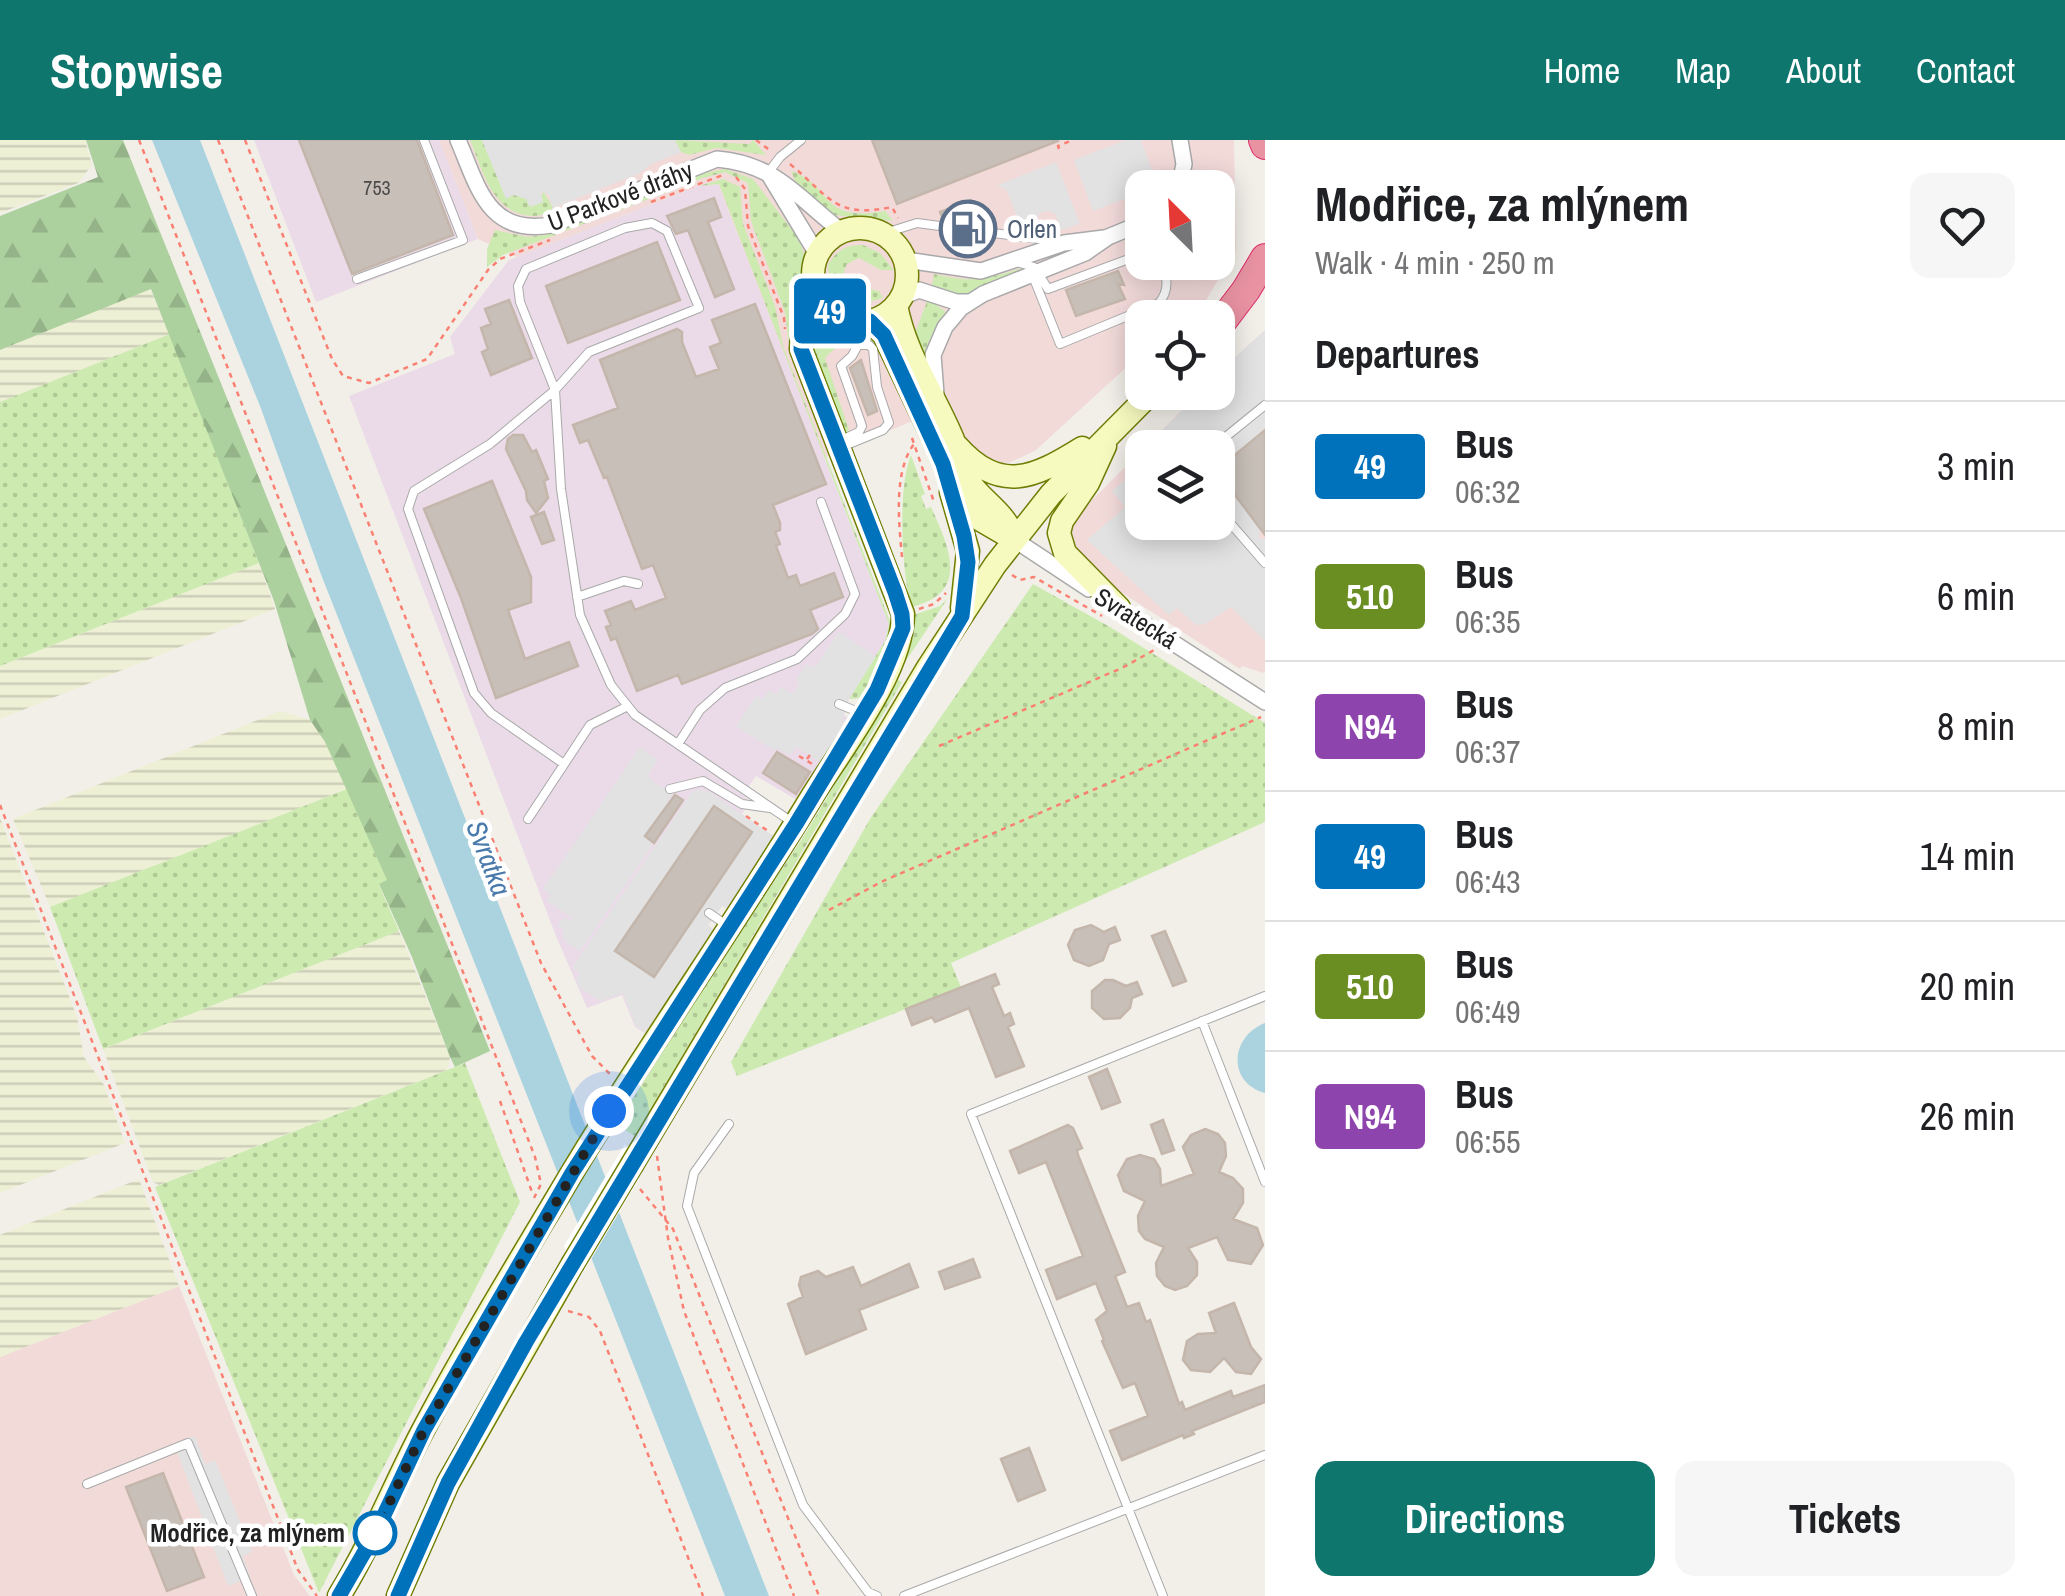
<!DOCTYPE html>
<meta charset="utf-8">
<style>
:root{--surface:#fff;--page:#f6f6f6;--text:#202124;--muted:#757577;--line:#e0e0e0;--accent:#0f766e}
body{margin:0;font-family:"Archivo Narrow",sans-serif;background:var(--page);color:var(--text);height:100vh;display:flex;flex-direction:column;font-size:38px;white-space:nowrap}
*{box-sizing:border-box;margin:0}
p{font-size:32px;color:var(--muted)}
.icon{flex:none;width:55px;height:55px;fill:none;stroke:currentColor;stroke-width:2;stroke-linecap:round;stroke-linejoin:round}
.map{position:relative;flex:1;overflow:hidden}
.drawer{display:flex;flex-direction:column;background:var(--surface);width:800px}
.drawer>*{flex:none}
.badge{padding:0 20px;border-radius:8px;font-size:35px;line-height:65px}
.needle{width:65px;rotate:336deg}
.controls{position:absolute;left:1125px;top:30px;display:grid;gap:20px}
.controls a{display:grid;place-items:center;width:110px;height:110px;border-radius:20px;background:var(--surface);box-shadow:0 5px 25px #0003;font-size:50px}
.you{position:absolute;width:50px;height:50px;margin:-25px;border:8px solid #fff;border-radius:50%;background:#1a73e8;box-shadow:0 0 0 15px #1a73e833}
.map>.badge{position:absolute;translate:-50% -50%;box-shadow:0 0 0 5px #fff}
h2{padding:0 50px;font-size:38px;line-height:90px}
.round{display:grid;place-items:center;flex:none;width:105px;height:105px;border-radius:20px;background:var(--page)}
.overview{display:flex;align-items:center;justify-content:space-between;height:170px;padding:0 50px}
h1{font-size:48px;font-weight:700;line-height:75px}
.button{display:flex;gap:20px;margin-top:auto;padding:20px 50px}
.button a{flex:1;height:115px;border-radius:20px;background:var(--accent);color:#fff;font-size:40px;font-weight:700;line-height:115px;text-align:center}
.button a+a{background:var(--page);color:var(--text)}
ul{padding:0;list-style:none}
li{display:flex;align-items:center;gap:30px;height:130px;padding:0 50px;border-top:2px solid var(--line)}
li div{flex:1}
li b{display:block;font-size:38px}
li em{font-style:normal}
li .badge{min-width:110px;font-weight:700;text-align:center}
header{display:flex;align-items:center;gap:60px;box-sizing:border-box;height:140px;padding:0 50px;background:var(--accent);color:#fff}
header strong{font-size:48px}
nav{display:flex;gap:55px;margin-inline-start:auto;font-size:35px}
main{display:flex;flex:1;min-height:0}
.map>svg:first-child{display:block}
.commercial{fill:#f2dad9;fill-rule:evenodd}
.industrial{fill:#ebdbe8}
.farmland{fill:url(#farmland-rules)}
.grass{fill:url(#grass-dots)}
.forest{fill:url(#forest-firs)}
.parking{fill:#e2e2e2;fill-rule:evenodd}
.water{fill:#aad3df}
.pier{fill:#fff}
.building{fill:#c7bfb8;stroke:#c4b6ab;stroke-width:2.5}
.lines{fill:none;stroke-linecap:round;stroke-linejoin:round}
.lane-casing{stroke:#a9a9a9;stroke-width:10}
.street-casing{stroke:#a9a9a9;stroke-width:18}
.secondary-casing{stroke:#707d05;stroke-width:25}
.highway-casing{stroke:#dc2a67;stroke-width:30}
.path{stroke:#fa8072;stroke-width:2.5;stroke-dasharray:5 5;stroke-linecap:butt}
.lane{stroke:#fff;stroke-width:8}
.street{stroke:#fff;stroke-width:15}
.secondary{stroke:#f7fabf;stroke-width:22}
.highway{stroke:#e892a2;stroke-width:28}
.secondary-bridge-casing{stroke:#707d05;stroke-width:25;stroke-linecap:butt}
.secondary-bridge{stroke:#f7fabf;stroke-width:22}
.line-casing{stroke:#fff;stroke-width:22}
.line{stroke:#0072bc;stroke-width:15}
.walk{stroke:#222;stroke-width:10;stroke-dasharray:0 18}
.stop-dot{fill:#fff;stroke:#0072bc;stroke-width:5}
.labels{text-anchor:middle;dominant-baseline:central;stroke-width:9;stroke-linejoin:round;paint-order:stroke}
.number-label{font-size:20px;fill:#4b4948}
.street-label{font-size:25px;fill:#222;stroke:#fff}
.service-label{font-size:25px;fill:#4e5e75;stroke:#fff;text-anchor:start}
.stop-label{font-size:25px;font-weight:bold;fill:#222;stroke:#fff;text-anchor:end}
.water-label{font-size:28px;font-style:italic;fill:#4a7aab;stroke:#fff}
</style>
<header>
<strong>Stopwise</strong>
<nav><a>Home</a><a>Map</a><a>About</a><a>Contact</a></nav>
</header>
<main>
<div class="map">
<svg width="1265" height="1456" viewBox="0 0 1265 1456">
<defs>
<pattern id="farmland-rules" width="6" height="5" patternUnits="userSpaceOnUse" patternTransform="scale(2.5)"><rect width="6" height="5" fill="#eef0d5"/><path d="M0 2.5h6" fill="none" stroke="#ccceb7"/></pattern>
<pattern id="grass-dots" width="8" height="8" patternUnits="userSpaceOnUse" patternTransform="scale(2.5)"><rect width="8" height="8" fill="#cdebb0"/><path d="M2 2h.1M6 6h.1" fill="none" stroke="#b0c997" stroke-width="1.8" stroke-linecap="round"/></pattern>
<pattern id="forest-firs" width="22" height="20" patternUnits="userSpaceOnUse" patternTransform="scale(2.5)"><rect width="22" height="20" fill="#add19e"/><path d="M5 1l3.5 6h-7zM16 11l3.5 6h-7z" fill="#95b388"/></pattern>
</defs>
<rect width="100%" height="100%" fill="#f2efe9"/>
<!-- commercial -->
<path class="commercial" d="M439,0H1234L1236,110L1205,162L1186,177L1142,178V213L1036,310L1020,318L1000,326L991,324L966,303L951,265L824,318L718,44L699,46L517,117L478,99ZM1142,48H1218V122H1142Z
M1265,190V532L1263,533L1242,526L1240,529L1082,427L1066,386L1142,310V382H1218V308L1145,307L1199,253L1218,252V233Z
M179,1146L294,1435L310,1456H0V1217Z"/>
<!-- industrial -->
<path class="industrial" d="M254,0H439L478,99L316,162Z
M718,44L889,484L885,501L849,559L844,575L851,580L797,660L756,636L743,655L750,661L742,674L779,700L731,770L722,766L708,785L716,792L646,894L635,887L622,855L587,868L556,796L349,256L455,214L450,197L509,120L699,46Z"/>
<!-- farmland -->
<path class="farmland" d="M0,0H85L92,25L78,43L0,73Z
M150,148L170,194L0,262V210Z
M259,423L275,469L0,579V526Z
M280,571L310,580L325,602L347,649L50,767L13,679Z
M0,678L77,877L84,917L104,945L125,1003L0,1053Z
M399,791L450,917L447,930L159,1045L153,1042L103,909Z
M139,1039L179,1146L0,1217V1095Z"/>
<!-- grass -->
<path class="grass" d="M470,0H482L506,58L514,55L526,58L530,67L544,52L553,68C545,76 535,77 524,75C490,67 482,28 470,0Z
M675,0L750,4L753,0L766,15L716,8L689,15L681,12Z
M725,29L753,39L799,99L804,114L801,135L804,158L791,192L849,360L789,204L785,172L751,81L748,43L725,32L703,38L503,115L487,127V109L495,90L528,97L545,95L706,33Z
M791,31C834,46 818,83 885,71L893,81L834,75L796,43Z
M723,39L740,47L743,84L775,166L783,206L895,494L862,558L849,559L885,501L889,484L719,44L699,46Z
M863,105L880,113L894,130H881L859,118L847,124L843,134L850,145L879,151L883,158C854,168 828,161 828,125C836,111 846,104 863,105Z
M1022,128L1027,130L961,156L932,146L934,134C974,143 983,140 1022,128Z
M928,159L946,172L928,203L924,224L909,199L917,188Z
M827,184L865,193L881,208L876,210L871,202C857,197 834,206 825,218L849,290L845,295L811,212L818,191Z
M170,194L259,423L0,526V262Z
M911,315L925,354L921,356L926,369L931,367C949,407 971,453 911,467C902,432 897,349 911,315Z
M1033,444L1110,487L1265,583V682L951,823L961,847L737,936L731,922L870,679Z
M948,458L887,549L913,475L940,466Z
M898,540L902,542L635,996L615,984L805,694Z
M347,649L388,741L379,745L399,791L103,909L50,767Z
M465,923L520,1062L319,1453L155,1047Z"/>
<!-- forest -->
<path class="forest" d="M86,0H123L490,911L455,927L450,917L412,817L379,744L387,740L325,602L310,580L274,461L151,149L0,210V76L98,37Z"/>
<!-- parking -->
<path class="parking" d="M482,0H675L681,12L651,24L640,33L553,68L548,54L541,52L543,62L530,67L526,59L514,55L506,59Z
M1126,0H1141L1156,41L1137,49L1138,54L1093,71L1074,20Z
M1056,22L1080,84L1061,90L1056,75L1049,71L1040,73L1035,81L1020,84L1007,51L998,45Z
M1265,190V290L1218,329V308L1156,307L1152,301L1199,253L1218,252V233Z
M1142,326V382H1218V332L1253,376L1261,390L1258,398L1265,399V501L1231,467L1205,484L1196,485L1177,468L1169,475L1087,400L1125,367L1112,351Z
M839,492L876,516L849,559L843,578L851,583L823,624L796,607L790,615L777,608L775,611L736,586L756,556L763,559L769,550L776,554L781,547L793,554L799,544L796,540L806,524L814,528Z
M640,607L658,620L649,634L650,639L673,654L645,696L654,703L580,811L563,800V790L558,786L564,777L572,782V778L547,761L551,755L543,749Z
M698,649L711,653L779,700L731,770L722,766L708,785L716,792L646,894L636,886L623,853L600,861L580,848L576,839L580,833L572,828L692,652ZM713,667L752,693L653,837L616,810Z
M195,1296L205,1324L215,1320L252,1411L243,1417L250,1437L228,1446L174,1304Z"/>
<!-- water -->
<path class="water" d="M152,0H200L769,1456H725L322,437L260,266Z
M1265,883V953C1226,942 1231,896 1265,883Z"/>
<!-- pier -->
<path class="pier" d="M625,1004L639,1039L578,1141L564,1106Z"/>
<!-- building -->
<path class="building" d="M299,0H417L453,95L352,134Z
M872,0H1058V1L897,64Z
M714,58L721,77L708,82L734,149L715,157L688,90L676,94L667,76Z
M971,60L981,84L943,79L940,72Z
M949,95L987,100L989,105L958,116Z
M657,102L680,160L568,203L546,146Z
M1118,131L1124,145L1118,144L1125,159L1076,176L1066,150Z
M509,160L532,218L491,235L482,212L488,209L481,188L491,184L485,169Z
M755,164L826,344L773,365L780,383V390L775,392L780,404L776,406L788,438L796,435L800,446L834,433L843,457L810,470L818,489L812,494L682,544L678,535L637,551L616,498L611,500L606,487L611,485L605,471L631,461L635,470L666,458L653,425L642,429L607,337L604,338L588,300L580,303L573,285L618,268L600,220L677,189L682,192V202L696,237L719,229L710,207L721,203L712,180Z
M861,220L877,271L868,275L850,228Z
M1265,290V395L1218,332V329Z
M513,295H523L532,312L536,310L548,339L544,341L548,358L536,373L527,360L526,351L506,309L508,299Z
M492,341L531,437V462L508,470L525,519L569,502L578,526L496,558L461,458L424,369Z
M544,372L554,400L542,404L531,377Z
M777,612L810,632L796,654L763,633Z
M675,655L683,660L654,703L645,696Z
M714,666L752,692L654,837L615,811Z
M1091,785L1104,792L1115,787L1120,800L1109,804L1103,820L1089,826L1074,820L1068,805L1075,790Z
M1165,791L1186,841L1173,846L1152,796Z
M995,834L999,844L992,847L1004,876L1010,873L1014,884L1008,887L1024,926L996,937L969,868L935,882L932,877L912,885L906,869Z
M1105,840H1113L1126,846L1137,842L1142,854L1132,858L1130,868L1120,878L1104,879L1092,868V851Z
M1107,929L1120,962L1102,969L1089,937Z
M1163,980L1174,1010L1162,1014L1151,985Z
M1068,985L1073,988L1082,1008L1077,1010L1078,1015L1125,1132L1115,1136L1127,1167L1139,1163L1146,1182L1150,1180L1179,1264L1182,1262L1185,1270L1231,1251L1233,1257L1265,1245V1262L1192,1291L1194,1294L1184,1298L1183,1295L1122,1320L1110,1291L1148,1276L1135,1243L1123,1248L1102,1201L1104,1200L1096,1180L1107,1171L1096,1143L1057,1159L1046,1130L1083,1116L1046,1022L1019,1033L1010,1011Z
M1205,989L1218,994L1225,1003L1226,1016L1219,1032L1233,1038L1243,1049V1063L1233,1079L1257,1088L1263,1105L1251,1124L1228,1120L1217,1097L1188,1108L1197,1122V1135L1187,1146L1175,1150L1165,1146L1157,1136L1156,1123L1164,1107L1145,1099L1139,1091L1138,1076L1145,1061L1124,1051L1118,1035L1127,1019L1140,1015L1154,1019L1160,1029L1161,1046L1194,1034L1183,1007L1191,995Z
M973,1119L980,1137L945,1149L939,1132Z
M909,1124L918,1147L859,1170L866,1189L806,1214L788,1164L803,1157L799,1145L801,1137L818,1131L826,1137L853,1127L861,1146Z
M1234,1163L1251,1207L1261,1219L1251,1234L1236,1232L1224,1218L1210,1232L1191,1230L1183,1220L1187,1201L1198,1194L1216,1193L1209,1173Z
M1029,1308L1045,1350L1018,1361L1001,1319Z
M163,1333L183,1384L192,1380L200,1400L191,1404L204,1437L167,1451L126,1347Z"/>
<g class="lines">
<!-- lane casing -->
<g class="lane-casing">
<path id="lane" d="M768,33L780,17L801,0
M882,94L917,83L1054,101
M1017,122L1034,127L1048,149L1142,114
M1032,134L1060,204L1159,163C1170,150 1167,137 1162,122
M357,139L463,100L424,0
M839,301L859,292L862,286L841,226L852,216L858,205H869L873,209L877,247L889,283L883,290L844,306
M1212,308L1265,265
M1218,369L1265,423
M577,457L624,441L638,444
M839,564L863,574
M678,604L700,570L725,548L797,519L845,474L855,454L821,362
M564,624L491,573L474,553L408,369L414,351L490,304L555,250L520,162L518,146L526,129L625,88L652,83L667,91L699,168L589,212L555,250L561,349L580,475L611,545L635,575L792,682
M670,649L703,641L742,664L770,668
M528,679L590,585L626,567
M709,773L725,784
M1202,881L1265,1042
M729,984L694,1033L687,1066L803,1365L868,1452L877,1456
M87,1344L188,1303L252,1456
M904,1456L1265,1315
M1163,1456L971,974L1265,856"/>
</g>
<!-- street casing -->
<g class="street-casing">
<path id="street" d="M458,0C478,47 488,96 551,85L717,19C776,24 798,58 841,91
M768,33L817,114
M1179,48L1184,24L1180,0
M906,120L981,131L1064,103L1104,98
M902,157L919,150L956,162H970
M936,254L933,215L945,187L961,168L983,154L1085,113L1108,97L1142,83
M1015,400L1089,449
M1113,464L1265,562"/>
</g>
<!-- secondary casing -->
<g class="secondary-casing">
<path id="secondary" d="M813 135a47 47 0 1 1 94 0a47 47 0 1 1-94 0Z
M896,165C905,213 932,251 951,295C958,309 958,326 967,339C983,363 1004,370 1015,400
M870,181L884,195L963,361L979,379L1015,400
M957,306C1000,354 1034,338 1082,308
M1105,306L1088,343L1062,381L1059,393L1065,413L1119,468
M951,352L968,411L962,468
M633,1023L929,526L995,425L1051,354L1152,252
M339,1456C371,1404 393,1348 421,1294C463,1214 511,1135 557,1058C638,920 731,791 813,655C843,607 903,530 903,474L801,209L802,193L819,158
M398,1456L448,1343L572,1125"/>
</g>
<!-- highway casing -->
<g class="highway-casing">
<path id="highway" d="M1263,0L1265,5
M1218,187L1246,150L1265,118"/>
</g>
<!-- path -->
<path class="path" d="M139,0L535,1017L541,1044L534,1058
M218,0L541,823L592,916L613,937
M245,0L332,219L343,236L369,243L427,219L488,130L500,119L550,100
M756,0L771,11
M1059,9L1058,6L1073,0
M790,24C830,57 835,79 892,67L898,78
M736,37L745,49L748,86L784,178L785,189
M651,62L723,35
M912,298L934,362
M902,417C899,384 893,332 914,304
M1012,435L1020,440L1034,437L1102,476
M919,469L934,464L946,453
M939,606L1122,528L1156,509
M799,616L814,625
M807,619L812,612
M0,665L298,1430L317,1456
M746,676L768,691
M829,770L881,742L1261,577
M500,961L533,1055
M657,1016L668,1098L684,1171L794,1456
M640,1049L673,1089L819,1456
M568,1171L589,1177L600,1191L703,1456"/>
<!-- lane -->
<use href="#lane" class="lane"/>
<!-- street -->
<use href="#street" class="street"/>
<!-- secondary -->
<use href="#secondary" class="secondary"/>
<!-- highway -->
<use href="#highway" class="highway"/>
<!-- secondary-bridge casing -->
<g class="secondary-bridge-casing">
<path id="secondary-bridge" d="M572,1125L633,1023"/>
</g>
<!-- secondary-bridge -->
<use href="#secondary-bridge" class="secondary-bridge"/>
</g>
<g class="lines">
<!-- line casing -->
<g class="line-casing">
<path id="line" d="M339,1456L376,1392L424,1290L572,1033L796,684L877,550L903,488L902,474L895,452L801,209L802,193L819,158C832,175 848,184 870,181L884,195L943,324L964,396L968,422L962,476L526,1202L448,1343L398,1456"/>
</g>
<!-- line -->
<use href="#line" class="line"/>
<!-- walk -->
<path class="walk" d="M375,1393L424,1290L609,971"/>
</g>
<!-- icons -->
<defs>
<g id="fuel-ring" transform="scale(2.875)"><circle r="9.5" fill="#fff" stroke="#5c6f8a" stroke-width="1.5"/><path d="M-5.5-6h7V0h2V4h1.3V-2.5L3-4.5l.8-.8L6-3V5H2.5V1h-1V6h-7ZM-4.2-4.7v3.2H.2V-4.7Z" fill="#5c6f8a"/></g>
</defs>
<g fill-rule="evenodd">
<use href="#fuel-ring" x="968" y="89"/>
</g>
<!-- markers -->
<circle class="stop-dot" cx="375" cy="1393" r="20"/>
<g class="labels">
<!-- number labels -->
<g class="number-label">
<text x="377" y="47">753</text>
</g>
<!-- street labels -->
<g class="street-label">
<text transform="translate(620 56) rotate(-21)">U Parkové dráhy</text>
<text transform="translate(1136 478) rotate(32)">Svratecká</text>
</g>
<!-- service labels -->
<g class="service-label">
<text x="1007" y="89">Orlen</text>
</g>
<!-- stop labels -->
<g class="stop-label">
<text x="345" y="1393">Modřice, za mlýnem</text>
</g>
<!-- water labels -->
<g class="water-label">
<text transform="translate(489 718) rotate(69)">Svratka</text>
</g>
</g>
</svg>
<div class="controls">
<a><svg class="needle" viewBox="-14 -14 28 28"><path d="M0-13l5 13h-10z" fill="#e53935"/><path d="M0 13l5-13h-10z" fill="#757577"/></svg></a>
<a><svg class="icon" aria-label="locate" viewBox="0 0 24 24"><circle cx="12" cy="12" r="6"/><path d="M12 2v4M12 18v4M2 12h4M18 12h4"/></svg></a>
<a><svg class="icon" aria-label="layers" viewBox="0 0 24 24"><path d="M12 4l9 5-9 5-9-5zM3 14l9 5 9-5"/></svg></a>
</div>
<div class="you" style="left:609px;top:971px"></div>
<b class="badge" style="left:830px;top:171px;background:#0072bc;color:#fff">49</b>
</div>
<section class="drawer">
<div class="overview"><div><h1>Modřice, za mlýnem</h1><p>Walk · 4 min · 250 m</p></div><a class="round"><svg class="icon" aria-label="heart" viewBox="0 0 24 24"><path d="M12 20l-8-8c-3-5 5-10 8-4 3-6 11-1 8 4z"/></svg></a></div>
<h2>Departures</h2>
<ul>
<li><span class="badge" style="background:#0072bc;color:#fff">49</span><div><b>Bus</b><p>06:32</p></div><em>3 min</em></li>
<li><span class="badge" style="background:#6b8e23;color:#fff">510</span><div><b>Bus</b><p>06:35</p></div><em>6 min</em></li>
<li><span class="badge" style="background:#8e44ad;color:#fff">N94</span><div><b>Bus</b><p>06:37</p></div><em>8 min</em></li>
<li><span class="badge" style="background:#0072bc;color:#fff">49</span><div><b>Bus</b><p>06:43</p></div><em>14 min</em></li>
<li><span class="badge" style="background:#6b8e23;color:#fff">510</span><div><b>Bus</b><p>06:49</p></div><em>20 min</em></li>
<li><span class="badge" style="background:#8e44ad;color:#fff">N94</span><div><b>Bus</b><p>06:55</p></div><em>26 min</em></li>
</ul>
<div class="button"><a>Directions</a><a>Tickets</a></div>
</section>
</main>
